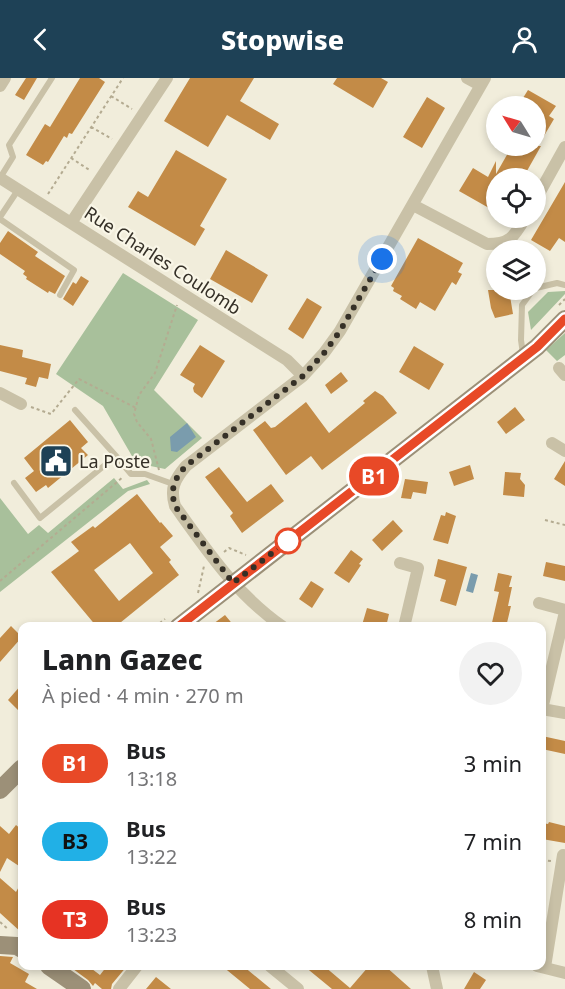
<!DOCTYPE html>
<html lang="fr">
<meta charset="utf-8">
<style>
:root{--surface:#fff;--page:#f2f2f2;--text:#202124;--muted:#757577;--accent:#1e4156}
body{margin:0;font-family:"Noto Sans",sans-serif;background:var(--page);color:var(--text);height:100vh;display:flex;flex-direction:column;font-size:22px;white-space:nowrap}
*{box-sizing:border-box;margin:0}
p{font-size:20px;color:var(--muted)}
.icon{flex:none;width:33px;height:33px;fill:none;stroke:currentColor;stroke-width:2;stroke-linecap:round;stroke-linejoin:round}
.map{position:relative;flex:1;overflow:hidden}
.panel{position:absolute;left:18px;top:544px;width:528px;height:348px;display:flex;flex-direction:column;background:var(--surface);border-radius:12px;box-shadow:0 3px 9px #0003}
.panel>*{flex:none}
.badge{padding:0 12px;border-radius:20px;font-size:21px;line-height:39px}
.needle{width:39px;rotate:307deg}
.tools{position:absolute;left:486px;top:18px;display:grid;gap:12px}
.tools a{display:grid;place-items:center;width:60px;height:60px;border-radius:50%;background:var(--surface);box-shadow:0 3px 9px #0003;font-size:30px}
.you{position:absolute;width:30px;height:30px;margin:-15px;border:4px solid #fff;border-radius:50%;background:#1a73e8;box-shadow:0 0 0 9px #1a73e833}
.map>.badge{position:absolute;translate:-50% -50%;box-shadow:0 0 0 3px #fff}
.round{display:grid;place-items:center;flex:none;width:63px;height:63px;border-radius:32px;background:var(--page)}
.overview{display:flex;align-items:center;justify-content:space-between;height:102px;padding:0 24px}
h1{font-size:28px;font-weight:800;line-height:45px}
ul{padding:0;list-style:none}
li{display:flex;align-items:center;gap:18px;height:78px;padding:0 24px}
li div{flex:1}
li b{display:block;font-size:22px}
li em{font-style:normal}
li .badge{min-width:66px;font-weight:700;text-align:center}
header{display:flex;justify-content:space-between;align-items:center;height:78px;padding:0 24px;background:var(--accent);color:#fff;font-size:27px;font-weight:800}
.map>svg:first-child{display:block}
.green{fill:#a8c09b}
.water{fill:#7a9cad}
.building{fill:#c38b47;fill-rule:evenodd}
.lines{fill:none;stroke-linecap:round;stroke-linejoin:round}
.path{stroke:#b4ab91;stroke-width:2;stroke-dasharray:3 3;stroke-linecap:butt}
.lane{stroke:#c9c1a7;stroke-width:6}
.street{stroke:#c9c1a7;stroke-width:12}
.secondary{stroke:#9c9078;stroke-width:18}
.line-casing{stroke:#fff;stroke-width:14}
.line{stroke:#e84927;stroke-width:9}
.walk{stroke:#353027;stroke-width:6;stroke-dasharray:0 10.8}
.stop-dot{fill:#fff;stroke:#e84927;stroke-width:3}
.labels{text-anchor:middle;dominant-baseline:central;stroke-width:4.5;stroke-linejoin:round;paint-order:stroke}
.street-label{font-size:18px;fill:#353027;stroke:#f9f6e7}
.poi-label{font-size:18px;fill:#353027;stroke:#f9f6e7;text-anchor:start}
</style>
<header><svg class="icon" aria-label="back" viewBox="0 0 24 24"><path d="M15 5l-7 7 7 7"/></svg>Stopwise<svg class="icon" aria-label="person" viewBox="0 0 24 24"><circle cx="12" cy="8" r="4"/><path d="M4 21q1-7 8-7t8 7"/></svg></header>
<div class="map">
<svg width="565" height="911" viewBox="0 0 565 911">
<rect width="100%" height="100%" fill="#f1eddb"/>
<!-- green -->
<path class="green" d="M123,195L198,242L154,312L202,360L165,391L136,385L103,328L56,296Z
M565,213V216L531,252L528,234L548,214Z
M565,255V277L557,283L546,272Z
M114,400L123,411L147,402L150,406L128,413L0,514V420L28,456L39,447L48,455Z"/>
<!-- water -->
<path class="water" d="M187,345L196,359L177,374L171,373L170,359Z
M471,495L478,497L473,515L466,513Z"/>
<!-- building -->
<path class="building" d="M26,0H37L24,22L15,17Z
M80,0H99L105,4L72,56L69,55L67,60L64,58L48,84L46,83L43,87L26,77L45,46L50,49Z
M190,0H254L240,23L279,46L270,62L227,37L208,69L164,43Z
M337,0H381L388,4L373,30L333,6Z
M528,12L556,28L549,38L554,41L538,68H541L523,100H496V134L459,113L473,90L488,99L496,83V96L512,68H536V28H518Z
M427,19L445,30L422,70L403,59Z
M176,72L227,101L200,148L205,151L195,168L128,129L138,113L148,119Z
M565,104V164L559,160L550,173L531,162Z
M8,153L38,174L35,178L65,198L55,216L49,213L48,215L26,201L27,199L23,196L25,193L0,176V165Z
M418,160L463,185L458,194L462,196L456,207L452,204L435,233L420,224L416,231L400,221L402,218L393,213L394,210L391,208Z
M226,172L268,197L252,225L210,201Z
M81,198L89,203L73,228L63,221L73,204L76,206Z
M488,212H509L513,236L495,240L491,230Z
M307,220L322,229L303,261L288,251Z
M0,267L23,272L22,279L51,286L48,301L39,299L36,309L25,306L27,300L0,293Z
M200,267L225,283L202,320L194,314L193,310L195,306L180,297Z
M414,268L444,286L429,312L399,294Z
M341,294L348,303L331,316L325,307Z
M375,313L383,318L397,335L322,392L311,378L286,397L253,352L265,343L271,350L275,349L306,324L329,355L365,325L363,323Z
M515,329L525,342L506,356L497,344Z
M70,342L88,364L81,370L88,377L48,410L46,407L36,414L25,400L34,393L24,380Z
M565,383V408L554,401Z
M470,387L474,401L454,408L449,394Z
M219,389L247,424L271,406L284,423L242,455L230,438L233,435L205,399Z
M505,394L521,395L520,401L525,407L524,419L503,417Z
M405,401L428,404L426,416L413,414L411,421L401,420Z
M137,416L160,445L161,444L173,458L160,469L171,482L169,484L179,497L115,549H97L51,494L79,473L71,464L93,448L95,450ZM130,465L153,495L119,523L94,492Z
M446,434L456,438L448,466L433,462L441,437L445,438Z
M393,442L403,453L382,473L372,462Z
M351,472L363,481L359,486L361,487L349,505L334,495Z
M438,481L467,489L456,528L440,523L446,502L434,498Z
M546,484L565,488V503L543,498Z
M498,495L512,498L509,509H512L508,528H511L506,549H491L499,514L494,513Z
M311,503L324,511L312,530L299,521Z
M367,530L389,536L386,549H369L362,547Z
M225,537L235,549H209Z
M11,548L22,559L0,584V560Z
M22,606V636L8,622Z
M542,658L565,663V676L542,671Z
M549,744L565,748V765L542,761V745L548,746Z
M16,747L22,752V790L7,780L0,794V748L9,756Z
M0,800L16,814L22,803V855L0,835Z
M0,878L13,879L10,885L29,896L25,904L37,911H0Z
M69,888H88L100,897L107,888H127L112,906L111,911H102L95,905L93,908L88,902Z
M222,888H243L271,911H250Z
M304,888H324L350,910L369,888H385L411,911H332Z
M474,894L486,902L480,911H464Z
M156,899L171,911H146Z"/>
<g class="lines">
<!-- path -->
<path class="path" d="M111,18L132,31
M91,49L112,61
M71,80L91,93
M48,116L123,0
M559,227L565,221
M31,329L51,336L79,301L136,330
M159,392L151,361L137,344L134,336L139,317L155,295L177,227
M545,442L565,447
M224,474L229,470L246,477
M0,503L123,399
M198,515L204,488
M155,549L165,541
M542,782L551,783
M0,844L9,852"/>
<!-- lane -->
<path class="lane" d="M0,100L13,79L9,67L52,0
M0,139L18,112
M0,141L74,192L60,217
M536,210L557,205L565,207
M523,276L521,262L522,227L533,212
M75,332L116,378
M14,405L40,440L116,378L131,396H145L173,406"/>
<!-- street -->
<path class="street" d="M467,0L480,7
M0,8L5,0
M0,100L287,282L303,298
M536,121L565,69
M413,127L487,166C510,166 514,159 525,140
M71,145L167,0
M559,290L565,297
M0,315L21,326
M552,365L565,373
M400,485L418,490L404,549
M539,525L565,532
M283,549C236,516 208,474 175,428C170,411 174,402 186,388L303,298L324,275L340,253L485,0
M542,631L565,534
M542,631L565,635
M270,888L298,911
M432,888L437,911
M537,888L565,895
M545,889L563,777
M119,911L137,888"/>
<!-- secondary -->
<path class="secondary" d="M178,549L537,269L565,241
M0,712L22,690
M0,867L17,868L22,871
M49,888L82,911"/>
</g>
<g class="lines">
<!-- line casing -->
<g class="line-casing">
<path id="line" d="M178,549L537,269L565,241"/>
</g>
<!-- line -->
<use href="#line" class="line"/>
<!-- walk -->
<path class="walk" d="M288,463L233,505L175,428C170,411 174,401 186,388L303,298L324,275L340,253L382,181"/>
</g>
<!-- icons -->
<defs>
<g id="civic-square" transform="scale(1.725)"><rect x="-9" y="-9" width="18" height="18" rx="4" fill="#1e4156" stroke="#f9f6e7"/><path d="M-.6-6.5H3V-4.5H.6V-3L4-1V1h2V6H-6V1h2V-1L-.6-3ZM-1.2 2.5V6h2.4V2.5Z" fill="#fff"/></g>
</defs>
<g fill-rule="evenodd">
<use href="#civic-square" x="56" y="383"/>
</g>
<!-- markers -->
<circle class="stop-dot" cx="288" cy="463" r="12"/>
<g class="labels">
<!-- street labels -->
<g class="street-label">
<text transform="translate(163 182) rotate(33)">Rue Charles Coulomb</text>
</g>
<!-- poi labels -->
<g class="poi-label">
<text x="79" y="383">La Poste</text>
</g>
</g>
</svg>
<div class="tools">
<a><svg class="needle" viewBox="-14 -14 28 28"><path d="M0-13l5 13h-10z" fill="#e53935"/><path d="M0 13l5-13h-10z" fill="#757577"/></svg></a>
<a><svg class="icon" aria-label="locate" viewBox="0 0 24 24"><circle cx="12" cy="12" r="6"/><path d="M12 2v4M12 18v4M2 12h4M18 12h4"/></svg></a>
<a><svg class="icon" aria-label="layers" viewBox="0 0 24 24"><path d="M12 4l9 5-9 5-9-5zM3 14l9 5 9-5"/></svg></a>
</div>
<div class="you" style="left:382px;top:181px"></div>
<b class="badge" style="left:374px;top:398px;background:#e84927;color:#fff">B1</b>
<section class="panel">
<div class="overview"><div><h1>Lann Gazec</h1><p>À pied · 4 min · 270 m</p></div><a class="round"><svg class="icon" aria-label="heart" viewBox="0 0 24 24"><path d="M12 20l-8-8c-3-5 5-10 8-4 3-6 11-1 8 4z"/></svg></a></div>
<ul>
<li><span class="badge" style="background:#e84927;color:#fff">B1</span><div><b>Bus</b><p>13:18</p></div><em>3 min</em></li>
<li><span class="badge" style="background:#21b0e6;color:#111">B3</span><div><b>Bus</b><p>13:22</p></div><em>7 min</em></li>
<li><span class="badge" style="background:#e63323;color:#fff">T3</span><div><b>Bus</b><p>13:23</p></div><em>8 min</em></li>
</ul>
</section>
</div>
